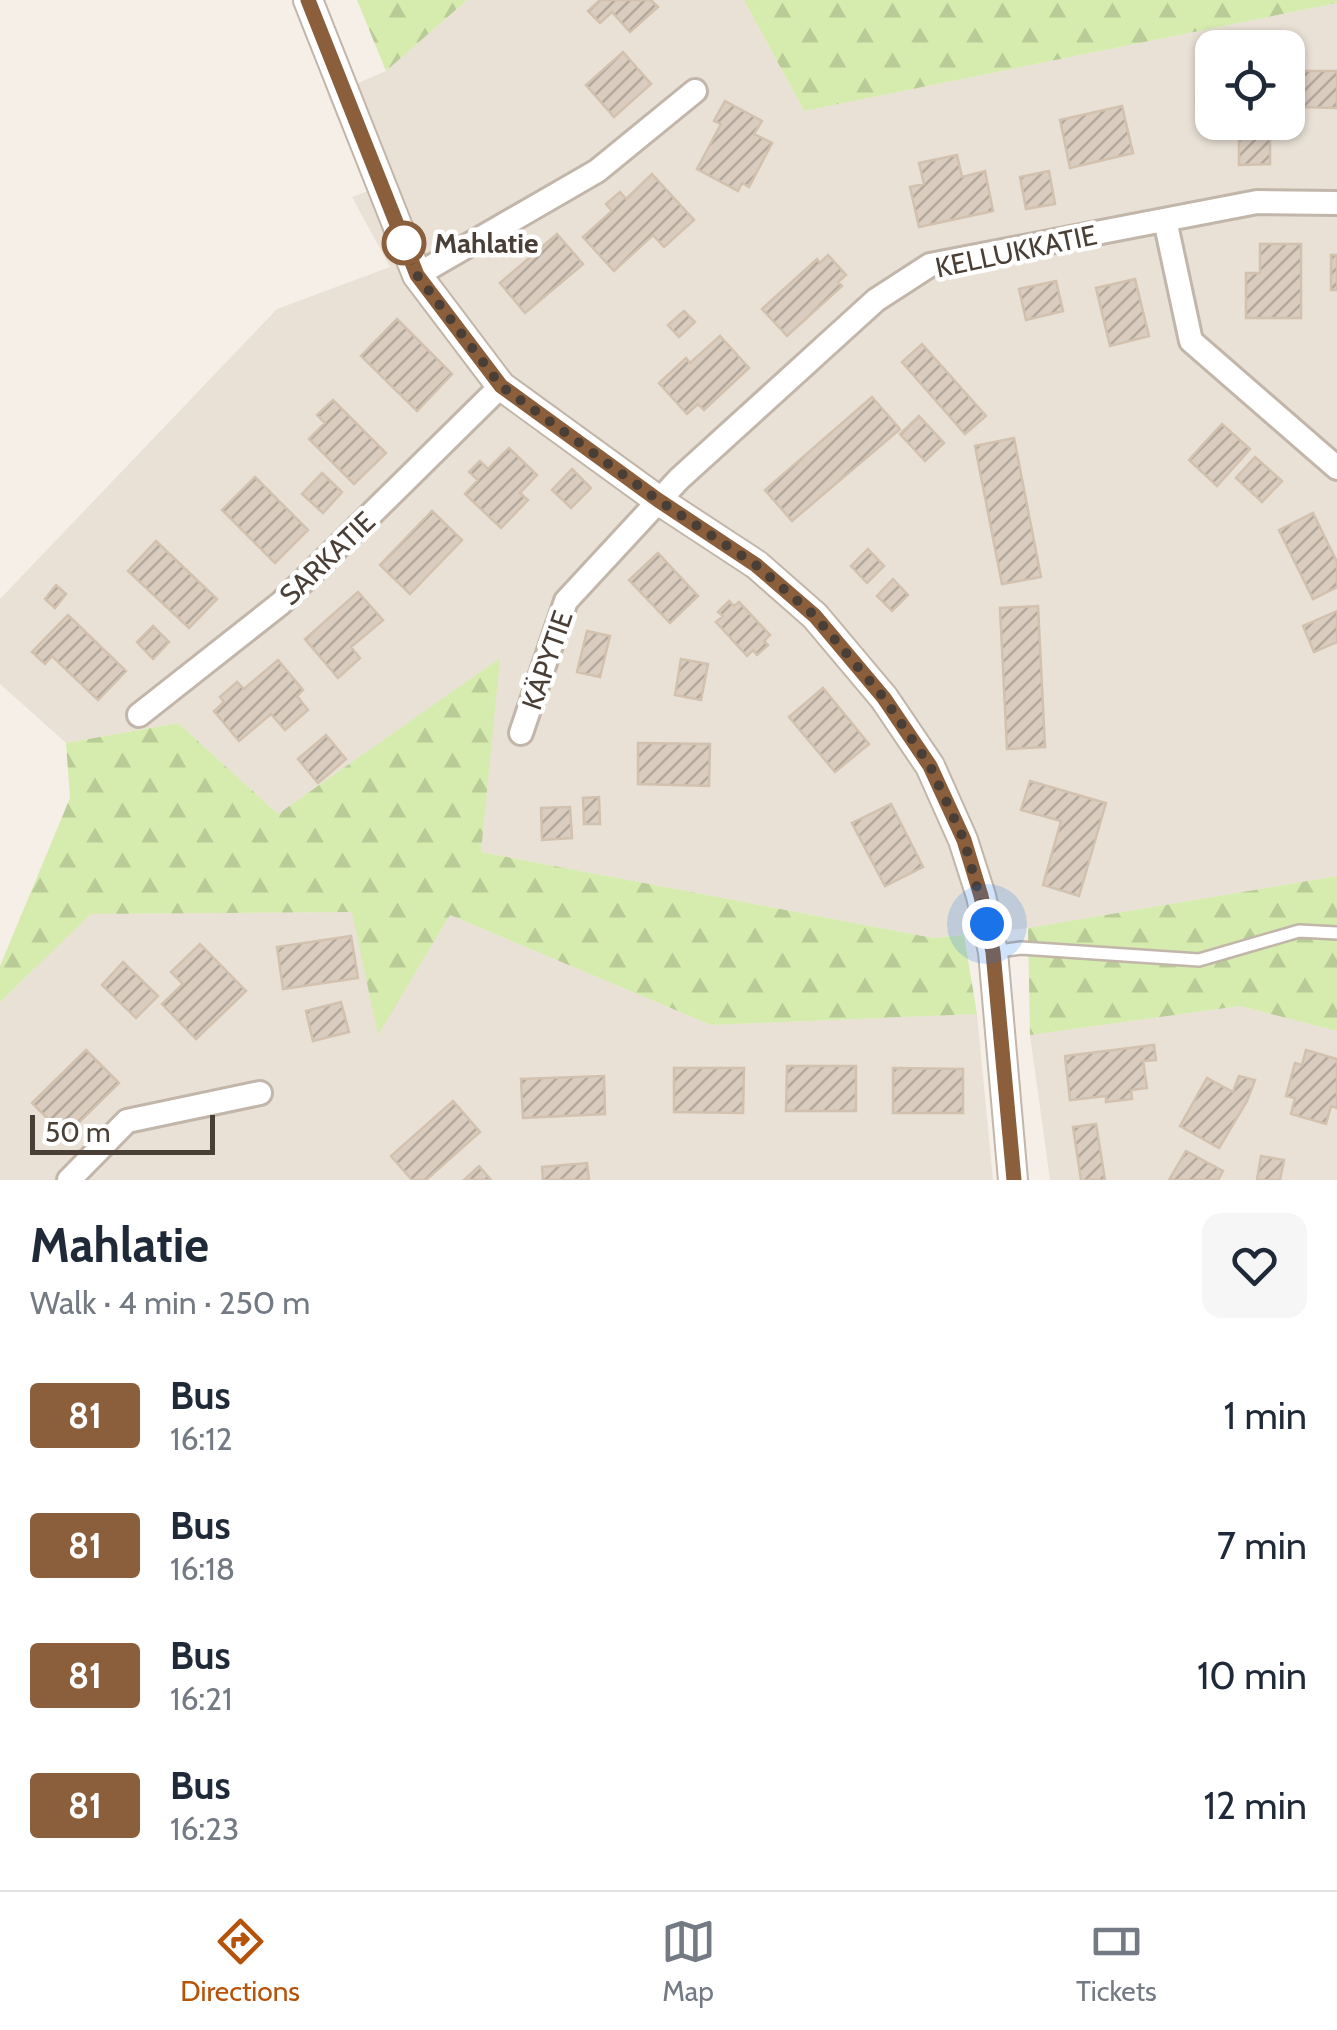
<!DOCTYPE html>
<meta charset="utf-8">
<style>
:root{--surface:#fff;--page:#f6f6f7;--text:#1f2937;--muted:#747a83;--line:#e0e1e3;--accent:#b45309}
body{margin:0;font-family:Cabin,sans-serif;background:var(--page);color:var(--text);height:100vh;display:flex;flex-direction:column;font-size:38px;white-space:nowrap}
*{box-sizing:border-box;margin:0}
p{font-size:32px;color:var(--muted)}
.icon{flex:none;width:55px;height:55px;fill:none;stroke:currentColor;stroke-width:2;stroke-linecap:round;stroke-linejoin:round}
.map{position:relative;height:1180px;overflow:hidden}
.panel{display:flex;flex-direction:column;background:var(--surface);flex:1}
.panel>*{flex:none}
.badge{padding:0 20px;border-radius:8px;font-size:35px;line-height:65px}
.buttons{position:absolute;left:1195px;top:30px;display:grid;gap:20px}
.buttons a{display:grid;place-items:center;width:110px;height:110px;border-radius:20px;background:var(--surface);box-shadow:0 2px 8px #0004;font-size:50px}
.scale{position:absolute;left:30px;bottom:25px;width:185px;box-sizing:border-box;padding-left:10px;border:5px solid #493f36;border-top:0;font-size:28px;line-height:35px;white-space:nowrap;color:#493f36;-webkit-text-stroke:8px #fff;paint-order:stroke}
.you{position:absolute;width:50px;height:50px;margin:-25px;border:8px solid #fff;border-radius:50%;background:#1a73e8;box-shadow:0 0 0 15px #1a73e833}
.map>.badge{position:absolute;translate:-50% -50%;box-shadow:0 0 0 5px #fff}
.round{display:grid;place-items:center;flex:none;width:105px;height:105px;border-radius:20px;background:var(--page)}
.summary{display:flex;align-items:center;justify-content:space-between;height:170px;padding:0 30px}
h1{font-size:48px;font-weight:700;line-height:75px}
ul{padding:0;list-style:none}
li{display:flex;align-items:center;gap:30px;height:130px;padding:0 30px}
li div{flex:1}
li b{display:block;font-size:38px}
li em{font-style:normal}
li .badge{min-width:110px;font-weight:700;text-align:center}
.dock{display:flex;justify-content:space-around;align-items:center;height:140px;border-top:2px solid var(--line);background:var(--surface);font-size:28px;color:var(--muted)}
.dock a{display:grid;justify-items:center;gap:5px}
.dock .active{color:var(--accent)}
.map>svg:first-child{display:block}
.residential{fill:#e9e1d5;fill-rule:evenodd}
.forest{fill:url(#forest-firs)}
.building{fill:url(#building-hatch);stroke:#d2c1af;stroke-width:2.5}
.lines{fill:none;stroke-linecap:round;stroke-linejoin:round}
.service-casing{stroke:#c1b6a9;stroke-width:16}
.minor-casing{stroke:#c1b6a9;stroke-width:28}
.tertiary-casing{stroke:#c1b6a9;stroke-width:32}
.service{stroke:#fff;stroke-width:11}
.minor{stroke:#fff;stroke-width:22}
.tertiary{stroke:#fff;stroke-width:28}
.line-casing{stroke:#fff;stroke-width:22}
.line{stroke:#8b5e3c;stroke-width:15}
.walk{stroke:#493f36;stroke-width:10;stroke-dasharray:0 18}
.stop-dot{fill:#fff;stroke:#8b5e3c;stroke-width:5}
.labels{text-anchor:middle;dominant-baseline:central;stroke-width:9;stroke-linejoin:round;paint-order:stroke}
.stop-label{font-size:28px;font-weight:bold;fill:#493f36;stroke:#fff;text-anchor:start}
.street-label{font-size:28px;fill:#493f36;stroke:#fff}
</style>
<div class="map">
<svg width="1337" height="1180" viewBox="0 0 1337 1180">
<defs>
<pattern id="forest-firs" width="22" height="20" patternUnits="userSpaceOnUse" patternTransform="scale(2.5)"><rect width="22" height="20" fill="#d6ebae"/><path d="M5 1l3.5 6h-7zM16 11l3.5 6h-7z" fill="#b9cb96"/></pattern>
<pattern id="building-hatch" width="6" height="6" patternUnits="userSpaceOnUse" patternTransform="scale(2.5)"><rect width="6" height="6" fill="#dacdbf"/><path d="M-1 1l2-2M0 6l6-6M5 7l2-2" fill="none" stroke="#b3a89c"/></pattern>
</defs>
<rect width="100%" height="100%" fill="#f5efe8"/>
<!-- residential -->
<path class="residential" d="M467,0H744L804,111L1337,3V876L1028,928L933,938L481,852L499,659L278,814L178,723L66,743L0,684V599L277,309L390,267L352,197L368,191L328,96L386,71ZM1212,48H1288V122H1212Z
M353,912L378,1034L450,915L711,1025L977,1014L993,1180H0V1002L91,914Z
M1240,1006L1337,1031V1180H1050L1030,1035Z"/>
<!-- forest -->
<path class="forest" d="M357,0H467L386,71Z
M744,0H1337V3L804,111Z
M500,658L481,852L933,938L964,935L977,1014L711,1025L450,915L378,1035L352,912L91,914L0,1002V966L70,798L66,743L178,723L278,814Z
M1337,876V1031L1240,1006L1030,1035L1028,928Z"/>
<!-- building -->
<path class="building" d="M600,0H651L658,7L630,32L612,12L600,23L588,11Z
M623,52L651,84L614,117L586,85Z
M1197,67L1212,68V104L1196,103Z
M1301,71H1337V108L1301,107Z
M725,101L762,121L754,134L772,143L749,187L742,183L738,191L697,169L721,124L714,121Z
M1122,106L1133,153L1070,168L1060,120Z
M1270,134V164L1239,165V135Z
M957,155L962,177L985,171L993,211L919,227L910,187L924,184L919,163Z
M1049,171L1055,204L1026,209L1020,177Z
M652,174L694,220L664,247L653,235L614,271L583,237L612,211L606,204L620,192L626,199Z
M557,234L583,264L525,313L500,283Z
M1260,244H1301V318H1246V273H1260Z
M828,255L846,275L838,282L842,286L787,336L762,309L817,259L820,263Z
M1331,255H1337V290H1331Z
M1135,279L1149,336L1110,346L1096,288Z
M1056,281L1063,311L1026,320L1019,289Z
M684,311L695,322L679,337L668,325Z
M397,319L452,374L417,411L361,356Z
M720,336L749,368L704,410L698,404L687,414L659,383L686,358L690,363Z
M922,344L986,416L965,434L902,362Z
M872,397L900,429L792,521L765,490Z
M333,400L386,453L354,484L309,439L325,423L317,415Z
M919,416L944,443L925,461L900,434Z
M1222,424L1250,449L1217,486L1189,460Z
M1014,438L1041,577L1002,584L975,446Z
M509,448L537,475L520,493L528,500L501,528L465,494L478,480L469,472L480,461L488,469Z
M1255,457L1282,481L1262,502L1236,478Z
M572,469L591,488L571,508L552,490Z
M322,473L342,492L323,513L302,494Z
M255,477L308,530L275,563L222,510Z
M432,511L462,540L410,594L380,565Z
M1313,513L1337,562V587L1313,599L1279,530Z
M156,541L217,599L189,628L128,571Z
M868,549L884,566L867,583L851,566Z
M658,553L698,596L670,623L629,580Z
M893,579L908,595L892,611L877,596Z
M56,585L66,594L55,608L45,599Z
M358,592L383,620L351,647L360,658L338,678L305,639Z
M729,601L734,606L739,602L770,635L764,641L768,645L757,655L753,650L747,656L716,622L723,616L718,612Z
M1038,606L1045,747L1007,749L1000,608Z
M1337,611V642L1314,652L1303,626Z
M68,615L126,671L98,700L52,656L45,664L32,652Z
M153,626L169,642L153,659L137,642Z
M587,631L610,636L600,677L577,672Z
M681,659L708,664L701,700L675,695Z
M278,660L303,690L297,696L308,710L285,730L271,714L239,741L214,711L224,702L220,697L237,682L244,689Z
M823,688L869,744L835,772L789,717Z
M326,735L346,759L318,783L298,759Z
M638,743L710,744L709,786L638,784Z
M1030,781L1106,803L1079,896L1043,885L1061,821L1021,810Z
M599,797L600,824H584L583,798Z
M891,804L923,867L885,886L852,823Z
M570,807L572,838L542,840L541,808Z
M351,936L358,978L283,989L277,947Z
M200,944L246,991L196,1039L162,1004L183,984L171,972Z
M123,962L158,996L136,1018L102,985Z
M341,1002L349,1032L313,1041L306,1011Z
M1154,1045L1156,1060L1143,1061L1147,1088L1131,1090L1132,1099L1106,1102V1096L1070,1100L1065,1056Z
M86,1050L119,1083L65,1136L32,1103Z
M1306,1050L1337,1059V1108L1331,1106L1326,1124L1291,1114L1295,1098L1286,1096L1295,1063L1302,1065Z
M787,1066H856V1111H786Z
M674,1068H744L743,1113L674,1112Z
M893,1068L963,1069V1113H893Z
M604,1076L605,1114L523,1118L521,1079Z
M1239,1076L1255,1080L1247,1101L1219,1148L1180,1126L1207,1078L1233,1092Z
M453,1101L480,1132L426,1180H412L391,1156Z
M1096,1124L1105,1180H1081L1073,1127Z
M1186,1151L1223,1171L1218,1180H1169Z
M1261,1156L1284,1160L1280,1180H1257Z
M587,1163L589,1180H543L542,1167Z
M479,1166L491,1180H464Z"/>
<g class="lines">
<!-- service casing -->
<g class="service-casing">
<path id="service" d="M993,952L1021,948L1199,960L1299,931L1337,933"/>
</g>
<!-- minor casing -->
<g class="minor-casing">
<path id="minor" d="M1165,220L1191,341L1337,468
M417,275L597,171L695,91
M139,715L281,603L501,386
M521,733L566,601L679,479L876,300L930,265L1257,202L1337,203
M69,1180L127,1121L260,1093"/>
</g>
<!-- tertiary casing -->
<g class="tertiary-casing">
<path id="tertiary" d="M308,0L417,275L501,386L658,500L757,565L815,616L884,698L930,766L963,840L981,896L993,952L1013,1180"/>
</g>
<!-- service -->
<use href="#service" class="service"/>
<!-- minor -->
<use href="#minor" class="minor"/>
<!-- tertiary -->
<use href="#tertiary" class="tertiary"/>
</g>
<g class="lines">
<!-- line casing -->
<g class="line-casing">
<path id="line" d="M308,0L417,275L501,386L658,500L756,565L815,616L884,698L930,766L964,840L981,896L993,952L1014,1180"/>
</g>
<!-- line -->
<use href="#line" class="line"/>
<!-- walk -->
<path class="walk" d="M404,243L417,275L501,386L658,500L756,565L815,616L884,698L930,766L964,840L987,924"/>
</g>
<!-- markers -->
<circle class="stop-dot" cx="404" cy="243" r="20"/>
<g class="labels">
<!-- stop labels -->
<g class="stop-label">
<text x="434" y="243">Mahlatie</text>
</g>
<!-- street labels -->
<g class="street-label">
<text transform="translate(1016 251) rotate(-12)">KELLUKKATIE</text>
<text transform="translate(327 558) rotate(-44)">SARKATIE</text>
<text transform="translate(547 660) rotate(-71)">KÄPYTIE</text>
</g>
</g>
</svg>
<div class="buttons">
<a><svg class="icon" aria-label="locate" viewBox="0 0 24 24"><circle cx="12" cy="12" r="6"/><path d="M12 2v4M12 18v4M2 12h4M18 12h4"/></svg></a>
</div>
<div class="scale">50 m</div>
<div class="you" style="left:987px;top:924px"></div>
</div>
<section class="panel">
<div class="summary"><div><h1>Mahlatie</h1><p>Walk · 4 min · 250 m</p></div><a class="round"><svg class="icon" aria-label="heart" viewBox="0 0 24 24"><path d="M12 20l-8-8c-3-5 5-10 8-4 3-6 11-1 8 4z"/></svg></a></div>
<ul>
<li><span class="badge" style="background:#8b5e3c;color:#fff">81</span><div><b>Bus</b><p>16:12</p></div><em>1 min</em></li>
<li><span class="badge" style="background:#8b5e3c;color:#fff">81</span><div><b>Bus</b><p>16:18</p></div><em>7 min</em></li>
<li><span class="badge" style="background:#8b5e3c;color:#fff">81</span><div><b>Bus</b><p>16:21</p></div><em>10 min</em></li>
<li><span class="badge" style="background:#8b5e3c;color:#fff">81</span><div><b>Bus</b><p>16:23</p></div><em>12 min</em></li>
</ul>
</section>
<nav class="dock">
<a class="active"><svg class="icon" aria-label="directions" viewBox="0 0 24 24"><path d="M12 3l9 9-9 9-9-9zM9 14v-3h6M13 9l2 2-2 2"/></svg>Directions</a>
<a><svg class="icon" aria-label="map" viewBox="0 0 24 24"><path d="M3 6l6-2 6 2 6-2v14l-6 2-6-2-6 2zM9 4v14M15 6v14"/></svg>Map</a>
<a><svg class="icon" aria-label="tickets" viewBox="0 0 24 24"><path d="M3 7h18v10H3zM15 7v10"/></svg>Tickets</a>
</nav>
